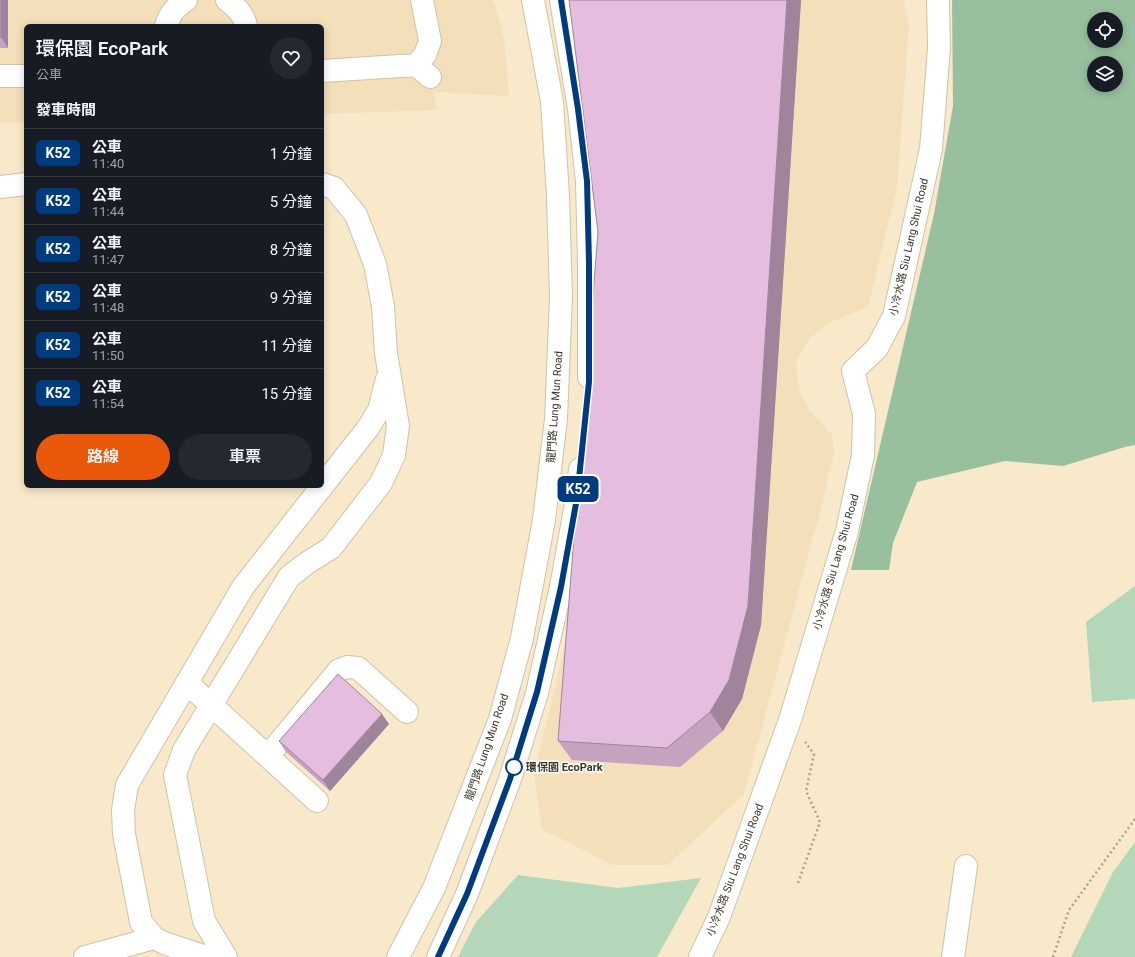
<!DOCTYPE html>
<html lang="zh-TW">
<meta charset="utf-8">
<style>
:root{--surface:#171b24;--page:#242831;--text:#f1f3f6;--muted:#9ea1a6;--line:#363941;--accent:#ea580c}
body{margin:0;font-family:Roboto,"Noto Sans TC",sans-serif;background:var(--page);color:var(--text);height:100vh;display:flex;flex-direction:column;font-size:15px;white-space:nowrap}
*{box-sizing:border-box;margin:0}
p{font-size:13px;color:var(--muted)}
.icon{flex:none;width:22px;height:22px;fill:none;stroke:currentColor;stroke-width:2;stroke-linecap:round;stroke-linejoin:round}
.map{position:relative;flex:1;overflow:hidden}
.details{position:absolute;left:24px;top:24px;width:300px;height:464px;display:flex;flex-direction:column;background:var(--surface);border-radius:6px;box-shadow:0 2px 10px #0003}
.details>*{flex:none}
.badge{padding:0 8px;border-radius:6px;font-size:14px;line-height:26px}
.fabs{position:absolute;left:1087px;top:12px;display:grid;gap:8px}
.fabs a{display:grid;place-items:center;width:36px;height:36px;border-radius:50%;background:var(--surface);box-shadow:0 2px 10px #0003;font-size:20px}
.map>.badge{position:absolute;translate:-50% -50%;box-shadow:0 0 0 2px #fff}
h2{padding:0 12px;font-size:15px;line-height:36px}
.round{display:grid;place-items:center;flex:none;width:42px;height:42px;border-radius:21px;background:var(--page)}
.overview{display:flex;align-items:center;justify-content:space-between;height:68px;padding:0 12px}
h1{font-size:19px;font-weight:600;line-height:30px}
.button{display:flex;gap:8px;margin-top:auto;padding:8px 12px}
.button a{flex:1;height:46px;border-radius:24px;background:var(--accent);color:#fff;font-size:16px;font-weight:600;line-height:46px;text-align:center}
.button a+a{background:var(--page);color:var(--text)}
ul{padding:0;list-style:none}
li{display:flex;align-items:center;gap:12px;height:48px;padding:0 12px;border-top:1px solid var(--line)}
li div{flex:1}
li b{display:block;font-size:15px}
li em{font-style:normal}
li .badge{min-width:44px;font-weight:700;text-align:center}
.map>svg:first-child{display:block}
.built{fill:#f3e0ba}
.green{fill:#b4d6b9}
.forest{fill:#98c09f;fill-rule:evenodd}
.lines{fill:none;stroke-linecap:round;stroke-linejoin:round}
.minor-casing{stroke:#d1c2a4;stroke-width:24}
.path{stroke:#ada28b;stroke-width:2.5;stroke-dasharray:2 3;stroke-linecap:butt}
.minor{stroke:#fff;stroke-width:22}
.wall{fill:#c5a3bf}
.shaded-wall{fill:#a0849b}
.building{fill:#e5bdde;stroke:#a0849b}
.line-casing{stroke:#fff;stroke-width:9}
.line{stroke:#003b80;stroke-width:6}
.stop-dot{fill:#fff;stroke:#003b80;stroke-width:2}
.labels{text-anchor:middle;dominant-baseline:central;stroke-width:3;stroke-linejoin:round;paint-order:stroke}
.street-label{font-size:11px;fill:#3d372b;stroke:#fff}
.stop-label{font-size:11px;font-weight:bold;fill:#3d372b;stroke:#fff;text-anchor:start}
</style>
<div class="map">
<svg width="1135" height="957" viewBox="0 0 1135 957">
<rect width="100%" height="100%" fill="#f8e9ca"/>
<!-- built -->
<path class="built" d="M0,0H493L504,38L509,96L434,92L436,110L322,114V26H26V122L0,123Z
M576,0H903L909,23L897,188L868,307L831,322L809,339L796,362L799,390L809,410L832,434L834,453L819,515L744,794L668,865H612L560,838L542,830L534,774L577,595L602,418Z"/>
<!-- green -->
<path class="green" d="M1135,586V699L1092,702L1086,622Z
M1135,842V957H1071L1113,872Z
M518,875L618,888L701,878L657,957H458L476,922Z"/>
<!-- forest -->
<path class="forest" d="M952,0H1135V445L1125,447L1063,466L1005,461L917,482L893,543L889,570H851L934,214L953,106ZM1094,19H1116V41H1094ZM1094,63H1116V85H1094Z"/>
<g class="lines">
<!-- minor casing -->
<g class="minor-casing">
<path id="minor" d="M227,0C236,7 244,14 246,26
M561,0L579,109L587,181L589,262V377
M166,26C169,14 176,7 186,0
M416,65L425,55L430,41L422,0
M322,71L416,65L430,77
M0,76H26
M0,187L26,184
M187,683L317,801
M268,756L339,670L347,667L358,668L407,712
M85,957L154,938
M206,957L164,943L154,938L141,922L124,834L123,810L127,785L243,587L368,428L379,410L387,379
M226,957L204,921L175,775L184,750L289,577L307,563L331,548L381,483L394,455L398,426L386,353L383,306L375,264L356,215L334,188L322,184
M398,957L434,888L500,719L522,638L544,520L556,419L561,297L558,196L552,102L533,0
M438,957L467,894L510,779L537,693L561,587L577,498L580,469
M700,957L719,917L790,720L847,531L863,455L864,414L853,371L877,348L894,316L931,149L939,48L938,0
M953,957L966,866"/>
</g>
<!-- path -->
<path class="path" d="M798,883L820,822L806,791L814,754L805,742
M1053,957L1069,910L1135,819"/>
<!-- minor -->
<use href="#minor" class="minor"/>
</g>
<!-- wall -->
<path class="wall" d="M0,0H8V48H0Z
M569,0H801L761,625L742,699L723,731L680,767L572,760L558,741L598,232Z
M389,724L330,791L286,752L279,741Z"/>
<!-- shaded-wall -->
<path class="shaded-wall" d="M1,0H8V48L1,37Z
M787,0H801L761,625L742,699L723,731L710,712Z
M382,714L389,724L330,791L323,780Z"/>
<!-- building -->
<path class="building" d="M0,0H1V37L0,38Z
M569,0H787L748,606L729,680L710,712L667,748L558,741L598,232Z
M338,674L382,714L323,780L279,741Z"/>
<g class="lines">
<!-- line casing -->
<g class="line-casing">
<path id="line" d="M438,957L467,894L510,779L537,692L561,587L577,498L589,382V262L587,181L578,109L561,0"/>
</g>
<!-- line -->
<use href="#line" class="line"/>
</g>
<!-- markers -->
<circle class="stop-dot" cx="514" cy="767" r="8"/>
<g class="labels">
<!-- street labels -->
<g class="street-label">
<text transform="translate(909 247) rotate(-77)">小冷水路 Siu Lang Shui Road</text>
<text transform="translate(555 407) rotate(-86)">龍門路 Lung Mun Road</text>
<text transform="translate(836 562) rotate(-74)">小冷水路 Siu Lang Shui Road</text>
<text transform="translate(487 747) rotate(-71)">龍門路 Lung Mun Road</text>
<text transform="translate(735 870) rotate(-69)">小冷水路 Siu Lang Shui Road</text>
</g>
<!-- stop labels -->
<g class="stop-label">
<text x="526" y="767">環保園 EcoPark</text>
</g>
</g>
</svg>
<div class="fabs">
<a><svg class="icon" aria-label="locate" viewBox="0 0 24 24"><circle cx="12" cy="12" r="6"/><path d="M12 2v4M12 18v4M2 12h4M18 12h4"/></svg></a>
<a><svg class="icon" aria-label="layers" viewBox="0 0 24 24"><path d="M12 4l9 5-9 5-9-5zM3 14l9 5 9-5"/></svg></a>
</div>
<b class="badge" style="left:578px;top:489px;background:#003b80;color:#fff">K52</b>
<section class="details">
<div class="overview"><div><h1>環保園 EcoPark</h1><p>公車</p></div><a class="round"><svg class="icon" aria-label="heart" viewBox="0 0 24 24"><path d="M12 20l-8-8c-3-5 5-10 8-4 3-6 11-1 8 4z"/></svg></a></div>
<h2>發車時間</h2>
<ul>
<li><span class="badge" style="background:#003b80;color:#fff">K52</span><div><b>公車</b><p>11:40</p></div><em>1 分鐘</em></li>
<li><span class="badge" style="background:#003b80;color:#fff">K52</span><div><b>公車</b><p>11:44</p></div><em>5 分鐘</em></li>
<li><span class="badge" style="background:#003b80;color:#fff">K52</span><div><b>公車</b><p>11:47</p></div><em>8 分鐘</em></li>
<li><span class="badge" style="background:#003b80;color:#fff">K52</span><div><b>公車</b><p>11:48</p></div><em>9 分鐘</em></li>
<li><span class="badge" style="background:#003b80;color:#fff">K52</span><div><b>公車</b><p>11:50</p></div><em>11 分鐘</em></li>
<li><span class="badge" style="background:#003b80;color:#fff">K52</span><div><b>公車</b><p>11:54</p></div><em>15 分鐘</em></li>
</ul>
<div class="button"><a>路線</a><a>車票</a></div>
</section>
</div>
